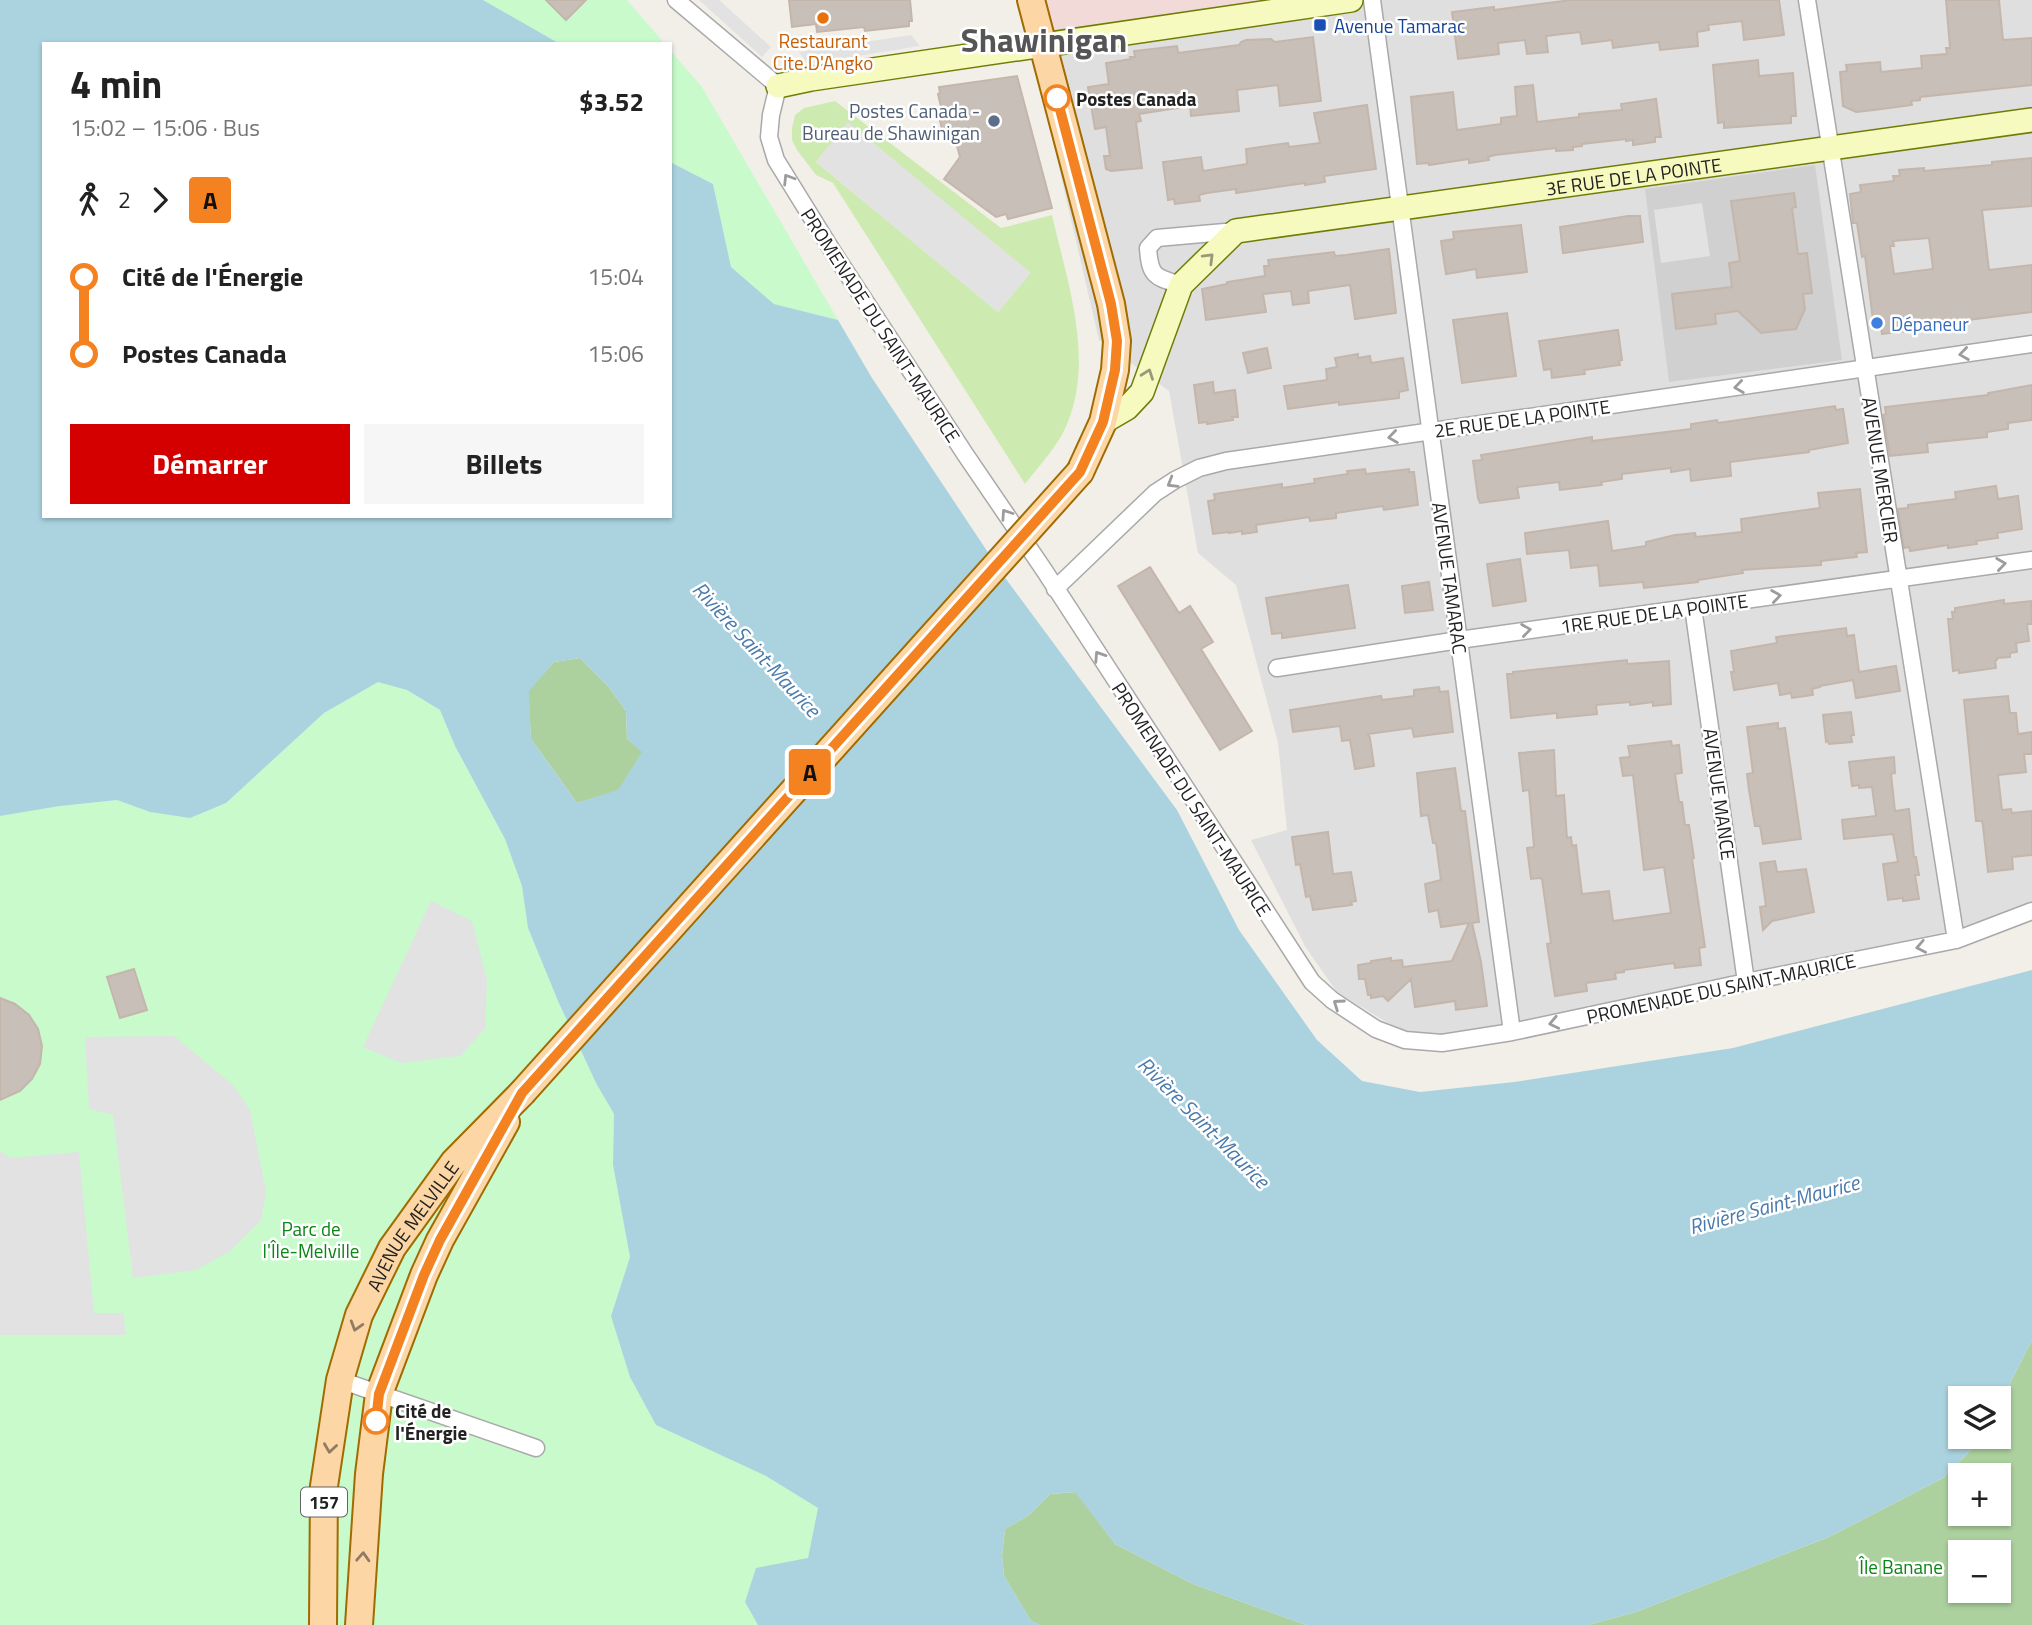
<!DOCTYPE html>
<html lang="fr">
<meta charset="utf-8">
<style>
:root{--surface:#fff;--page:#f6f6f6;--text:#222;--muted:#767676;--accent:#d40000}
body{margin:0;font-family:"Titillium Web",sans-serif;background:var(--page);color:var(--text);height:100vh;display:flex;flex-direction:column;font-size:26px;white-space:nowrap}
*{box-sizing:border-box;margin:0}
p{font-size:23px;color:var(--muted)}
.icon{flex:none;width:38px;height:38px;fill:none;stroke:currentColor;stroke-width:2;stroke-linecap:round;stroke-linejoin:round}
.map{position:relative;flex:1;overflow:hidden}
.drawer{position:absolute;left:42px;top:42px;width:630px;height:476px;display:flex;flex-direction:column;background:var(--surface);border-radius:0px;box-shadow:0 2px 5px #0004}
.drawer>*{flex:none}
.badge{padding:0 14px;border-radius:5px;font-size:24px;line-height:46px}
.fabs{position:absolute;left:1948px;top:1386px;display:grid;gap:14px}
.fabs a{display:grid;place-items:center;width:63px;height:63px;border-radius:0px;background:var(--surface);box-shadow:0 2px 5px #0004;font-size:35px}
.map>.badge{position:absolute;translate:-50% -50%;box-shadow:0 0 0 4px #fff}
.legs{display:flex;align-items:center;gap:10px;height:77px;padding:0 28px;font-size:23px}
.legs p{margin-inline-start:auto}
.overview{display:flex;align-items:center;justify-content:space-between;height:119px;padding:0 28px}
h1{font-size:38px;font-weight:700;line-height:52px}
.primary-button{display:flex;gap:14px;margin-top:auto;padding:14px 28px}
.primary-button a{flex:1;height:80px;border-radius:0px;background:var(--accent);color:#fff;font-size:28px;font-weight:700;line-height:80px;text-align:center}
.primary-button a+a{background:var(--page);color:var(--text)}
ul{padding:0 28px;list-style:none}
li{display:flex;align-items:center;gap:24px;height:77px;font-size:26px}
li i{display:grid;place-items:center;width:10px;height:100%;margin:0 9px;background:currentColor}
li i::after{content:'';width:18px;height:18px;margin:-9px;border:5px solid;border-radius:50%;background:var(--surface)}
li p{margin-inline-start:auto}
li:first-child i{background:linear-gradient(#0000 50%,currentColor 0)}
li:last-child i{background:linear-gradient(currentColor 50%,#0000 0)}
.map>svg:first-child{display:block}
.residential{fill:#e0dfdf}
.commercial{fill:#f2dad9}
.religious{fill:#d0d0d0}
.grass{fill:#cdebb0;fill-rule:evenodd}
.forest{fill:#add19e;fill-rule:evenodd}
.park{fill:#c8facc}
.parking{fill:#e2e2e2}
.water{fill:#aad3df;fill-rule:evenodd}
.building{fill:#c7bfb8;stroke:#c4b6ab;stroke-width:2;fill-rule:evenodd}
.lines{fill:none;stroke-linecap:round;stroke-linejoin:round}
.street-casing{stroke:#a9a9a9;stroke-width:19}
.secondary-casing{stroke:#707d05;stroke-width:26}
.primary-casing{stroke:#a06b00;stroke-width:30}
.street{stroke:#fff;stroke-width:16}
.secondary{stroke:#f7fabf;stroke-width:23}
.primary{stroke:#fcd6a4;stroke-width:26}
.primary-bridge-casing{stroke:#a06b00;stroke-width:30;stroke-linecap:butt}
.primary-bridge{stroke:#fcd6a4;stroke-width:26}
.oneway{stroke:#9c9c9c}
.oneway2{stroke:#979978}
.oneway3{stroke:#8f7c63}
.line-1-casing{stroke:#fff;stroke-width:16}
.line-1{stroke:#f58220;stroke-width:10}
.food-dot{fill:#e8710a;stroke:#fff;stroke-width:2.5}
.transit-dot{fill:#1a4fb4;stroke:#fff;stroke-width:2.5}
.stop-1-dot{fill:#fff;stroke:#f58220;stroke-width:3.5}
.service-dot{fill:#5c6f8a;stroke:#fff;stroke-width:2.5}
.shop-dot{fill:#3f7fe0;stroke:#fff;stroke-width:2.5}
.labels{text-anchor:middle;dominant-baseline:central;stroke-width:5;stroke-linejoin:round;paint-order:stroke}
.shield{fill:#fff;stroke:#646464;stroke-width:2}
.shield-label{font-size:18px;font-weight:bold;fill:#222}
.transit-label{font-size:19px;fill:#164399;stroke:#fff;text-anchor:start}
.food-label{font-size:19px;fill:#c56008;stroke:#fff}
.stop-label{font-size:19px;font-weight:bold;fill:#222;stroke:#fff;text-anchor:start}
.service-label{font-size:19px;fill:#4e5e75;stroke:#fff;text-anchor:end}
.street-label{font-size:19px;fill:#222;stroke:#fff}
.shop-label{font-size:19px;fill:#366cbe;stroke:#fff;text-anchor:start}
.park-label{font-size:19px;fill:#0c8416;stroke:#fff}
.water-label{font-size:21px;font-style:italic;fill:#4a7aab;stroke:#fff}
.town-label{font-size:33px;font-weight:bold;fill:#555;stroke:#fff}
</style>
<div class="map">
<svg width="2032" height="1625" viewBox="0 0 2032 1625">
<rect width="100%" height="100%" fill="#f2efe9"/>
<!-- residential -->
<path class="residential" d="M1020,0H2032V904L1955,930L1746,974L1518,1031L1437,1036L1399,1030L1337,992L1306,948L1251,840L1287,830L1278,743L1236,585L1198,553L1169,391L1099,340Z"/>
<!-- commercial -->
<path class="commercial" d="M1020,0H1285L1030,38Z"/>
<!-- religious -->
<path class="religious" d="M1815,165L1842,360L1669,382L1645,189Z"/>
<!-- grass -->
<path class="grass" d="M835,101L1001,228L1052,215C1067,281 1094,356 1068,422C1059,445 1040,465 1025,484L833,183L816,175L797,150L792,140V128L795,115L804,108ZM848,123L1030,273L998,312L816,162Z"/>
<!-- forest -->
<path class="forest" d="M580,658L608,686L626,711L627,739L643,752L618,791L577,803L531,739L528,691L554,662Z
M2032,1340V1625H1588L1636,1612L1829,1537L1943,1478L1969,1452L1980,1437H1998L1999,1405ZM1960,1475H1998V1514H1960ZM1960,1552H1998V1591H1960Z
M1076,1492L1115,1544L1193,1584L1306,1625H1040L1031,1621L1004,1576L1002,1555L1005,1529L1029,1515L1050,1494Z"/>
<!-- park -->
<path class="park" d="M483,0H627L665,44H560Z
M670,50L702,87L838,320L774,304L731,267L713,184L670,162Z
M378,681L407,690L440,710L455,746L505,839L522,886L528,928L558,1001L596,1083L614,1114L613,1165L630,1257L611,1316L766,1476L818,1508L808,1558L745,1602L758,1625H0V816L60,806L117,800L150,812L226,803L324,713Z"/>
<!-- parking -->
<path class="parking" d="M699,0H719L771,47L762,57Z
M911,35L920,46L808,64L799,52Z
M848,122L1031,273L998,312L816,162Z
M1702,203L1710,256L1661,263L1654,210Z
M431,901L472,921L487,980L485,1029L460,1056L401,1063L363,1047Z
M174,1036L233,1085L250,1110L266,1192L261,1220L230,1251L196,1270L133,1278L113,1115L89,1109L85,1037Z
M0,1151L11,1158L79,1152L94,1313H124L125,1335H0Z"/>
<!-- water -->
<path class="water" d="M0,0H483L560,44H44V516H670V162L713,184L731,267L774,304L838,320L872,378L1003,575L1177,810L1239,930L1317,1040L1362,1081L1420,1092L1514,1082L1733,1048L2032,970V1340L1999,1405L1998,1398H1960V1437H1980L1969,1452L1943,1478L1829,1537L1636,1612L1588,1625H1306L1193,1584L1115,1544L1075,1492L1050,1494L1029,1515L1005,1529L1002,1555L1004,1576L1031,1621L1040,1625H758L745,1602L756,1568L808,1558L818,1508L766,1476L656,1425L630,1377L611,1316L630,1257L613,1165L614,1114L596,1083L558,1001L528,928L522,886L505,839L455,746L440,710L407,690L378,682L324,713L226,803L190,818L150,812L117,800L60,806L0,816ZM580,658L608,686L626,711L627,739L642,752L618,790L577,803L531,739L529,691L554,662Z"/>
<!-- building -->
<path class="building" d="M546,0H586L566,20Z
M789,0H910L912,21H909V26L865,31L864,27L817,32L816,24L792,27Z
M1571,0H1779L1784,35L1744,40L1742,21L1708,25L1709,30L1697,32L1698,46L1660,50L1659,42L1613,48L1612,40L1582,44L1580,32L1546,36L1548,52L1527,54L1525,40L1498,43L1499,54L1458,59L1452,12L1494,7V10Z
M1946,0H1999L2003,40L2032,38V85L1920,97V100L1911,101L1912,105L1874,110L1856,112L1843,106L1840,72L1847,71L1846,65L1880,62L1881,72L1922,68L1921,56L1947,54L1946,48H1950Z
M1313,37L1321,101L1280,106L1278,85L1237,90L1239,111L1191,116L1190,106L1139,114L1141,121L1136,122L1142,168L1111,171L1106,169L1104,156H1110L1106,127L1095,129L1088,87L1109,84L1106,63L1131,59L1130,57H1135L1134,51L1177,46L1178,53L1239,45L1241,42L1246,40L1271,39L1275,42Z
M1758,60L1759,76L1793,73L1796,116H1791V123L1724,128V122L1718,123L1713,65Z
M1017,76L1052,208L1008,219L1006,214L996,217L944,179L960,157L953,131L943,134L939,116L943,115L938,94L940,93L939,87Z
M1533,85L1537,122L1579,117V114L1622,110L1621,104L1656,99L1661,137H1655V142L1633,145V140L1626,141V139L1582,144V146L1573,147V150L1556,151V148L1495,155L1488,157L1489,160L1469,163V159L1429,165V163L1417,164L1411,97L1453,92L1457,130L1501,124V118L1517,116L1515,87Z
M1367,105L1376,169L1324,176L1325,182L1305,185V183L1236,193V189L1207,193L1199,195L1200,201L1175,204L1174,199L1168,200L1163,162L1201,157L1203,171L1247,164L1246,149L1288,143L1289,147L1320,143L1314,113Z
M2032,158V206L1982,210L1989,270L2032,265V312L1952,322V326L1882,334L1881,327L1874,328L1865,256L1862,257L1857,223H1853L1850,194L1861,192L1860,185L1894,181L1893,176H1900L1899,170L1924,168V171L1992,165V162ZM1929,238L1933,269L1894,274L1890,246H1894L1893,241Z
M1794,193L1796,207L1792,208L1798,254L1807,253L1812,293L1803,294L1805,309L1796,329L1761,333L1738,311L1715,314L1716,324L1676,329L1672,294L1732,287L1729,263L1740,261L1731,201Z
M1628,216H1640L1643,242L1563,253L1560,227Z
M1521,225L1527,272L1477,278L1476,269L1446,274L1441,241L1454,239L1453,232Z
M1389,249L1396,313L1355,319L1350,285L1308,291L1309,303L1293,305L1291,291L1263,294L1266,312L1206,320L1202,289L1227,284V282L1265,276L1264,266H1269L1268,260L1334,252L1335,256L1346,255Z
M1507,313L1516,376L1462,383L1453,320Z
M1618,330L1622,360L1619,361L1620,365L1584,370L1585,374L1552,378L1551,369L1544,370L1539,341Z
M1267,348L1271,368L1248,373L1243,353Z
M1358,354V358L1370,356L1371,363L1403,358L1408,390L1399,392V398L1339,405V402L1288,409L1284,386L1327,380L1326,369L1337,367L1335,358Z
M1213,382L1214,393L1235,390L1238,417H1232L1233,420L1207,424V422L1199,423L1194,385Z
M2032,385V420L2008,423V429L1987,432V437L1927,443L1928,452L1890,456L1883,415L1886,414L1885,407L1988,395V393Z
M1835,406L1836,410L1843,409L1848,443L1809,450V452L1730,462L1731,476L1691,481L1690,469L1671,472V468L1622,474V479L1601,482L1602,485L1560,490L1559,482L1517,487L1519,498L1480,503L1478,498L1473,461L1482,460L1481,455L1592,437V441L1691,429V424L1717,420L1718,423Z
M1365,469L1366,474L1409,469V472H1414L1418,505L1384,510L1383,506L1336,513V518L1310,521L1309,517L1256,525L1257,532L1242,534V531L1229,533V532L1213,534L1208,501L1215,500L1214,494L1282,484V488L1315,483L1314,479L1348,474L1347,471Z
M1996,486L1998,499L2018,496L2022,529L1997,533L1998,538L1976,541L1977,544L1948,548V545L1910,551L1909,547L1904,548L1898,509L1908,508V505L1956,499L1955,492Z
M1860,489L1867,552L1856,553L1857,557L1821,561V565L1756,569L1742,570L1743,573L1698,580V582L1644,588L1643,582L1600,586L1598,565L1571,568L1569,550L1527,554L1525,533L1608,521L1612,551L1646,546V542L1675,535L1695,533L1696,537L1742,532L1741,519L1820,508L1818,493Z
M1520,559L1526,601L1493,606L1487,564Z
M1150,567L1179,613L1190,606L1213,642L1201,649L1252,731L1220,750L1118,586Z
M1429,582L1433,610L1405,613L1402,586Z
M1348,585L1355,628L1282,638V633L1272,634L1266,598Z
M2004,600V604L2031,601L2032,624H2027L2029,641L2016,643L2017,652L2010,653V657L1997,658V660L1995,661L1996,668L1959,673V670L1953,671L1948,619H1953L1952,612H1955V608Z
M1846,628L1847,636L1854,635L1859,672L1896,666L1900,691L1856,698L1853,680L1820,686V687L1812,689L1813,695L1792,698L1791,693L1780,695L1778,683L1734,690L1731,672H1734L1731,651L1777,643L1776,637Z
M1627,660V664L1669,661L1671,704L1653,706V702L1630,705V702L1596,705L1597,714L1557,718V713L1511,718L1507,674H1513V672Z
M1439,687L1440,692L1448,691L1453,732L1414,737L1412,728L1368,734L1370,738L1374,766L1355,769L1350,740L1342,741L1340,726L1293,732L1290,710L1381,696L1382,700L1414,696V690Z
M2008,696L2010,713H2016L2018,734L2032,732V754H2024L2026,772L1998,775L2002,810L2011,809L2012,813L2032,811V855L2012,857L2013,869L1988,872L1983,826L1982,821H1976L1964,700Z
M1851,712L1854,735H1851L1852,742L1829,744L1828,741L1826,742L1823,715Z
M1778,723V729L1785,728L1801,839L1763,844L1760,826H1755L1749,790L1747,774L1753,773L1747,727Z
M1671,741L1672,746L1679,745L1682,773L1675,774L1679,802H1682L1685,825H1689L1694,858L1692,859L1705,947L1699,948L1701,965L1675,968L1674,963L1624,970V972L1615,973L1616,979L1586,983L1587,991L1555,996L1547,944L1551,943L1542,879L1540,878L1531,879L1527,848L1534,847L1529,790L1523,791L1519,753L1554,750L1556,796L1564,795L1567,838L1571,837L1572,846L1576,845L1582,894L1609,891L1613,921L1671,913L1664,867L1644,870L1633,775L1623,776L1620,758L1630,757L1628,746Z
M1894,757L1895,773L1891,774L1895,811L1909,809L1914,857H1916L1919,875H1915L1919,899L1903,901V898L1888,900L1883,864L1898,862L1893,834L1844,839L1842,820L1876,816L1872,787L1859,788V785L1852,786L1849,762Z
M1455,768L1461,811H1465L1479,922L1472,923L1481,962L1487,1006L1456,1010L1455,1001L1415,1007L1411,979L1388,1001L1383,996L1371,998V995H1368L1365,979H1359L1358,965L1371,963V961L1391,958V961L1402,960L1403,967L1452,961L1469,923L1441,927L1438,910L1429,912L1425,884L1441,880L1436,843H1433L1428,815L1421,816L1417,773Z
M1328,832L1333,874L1351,872L1356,901L1351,902L1352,905L1313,910L1310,896L1306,897L1300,864L1296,865L1292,837Z
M1775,861L1777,872L1806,869L1814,912L1772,921L1763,930L1760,907L1766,906L1760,863Z
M134,969L147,1010L120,1018L107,977Z
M0,998L15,1004L29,1015L38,1029L42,1046L40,1064L32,1079L20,1091L0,1100Z"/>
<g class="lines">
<!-- street casing -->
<g class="street-casing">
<path id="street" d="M676,0L778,86L771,115L769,137L776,160L833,252L965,454L1044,570L1312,982L1332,1000L1376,1029L1405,1040L1442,1043L1512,1032L1746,982L1956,940L2032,911
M1372,0L1512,1032
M1807,0L1956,940
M1181,285C1155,277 1150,277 1148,248L1157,238L1236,231
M1055,589L1155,493L1175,480L1199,468L1226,461L2032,344
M1693,607L1746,982
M1277,668L1459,640L2032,560
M340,1380L536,1448"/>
</g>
<!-- secondary casing -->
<g class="secondary-casing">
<g id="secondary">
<path d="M778,86L811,79L1351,0"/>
<path id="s1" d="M1103,422L1127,408L1142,392L1181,285L1236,231L2032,120"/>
</g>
</g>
<!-- primary casing -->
<g class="primary-casing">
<g id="primary">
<path d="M1031,0L1111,304L1117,341L1115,370L1103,422L1080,472"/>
<path id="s2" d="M323,1625L324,1486L340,1380L359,1315L392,1248L454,1162L522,1093"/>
<path d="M359,1625L369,1474L379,1394L424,1275L440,1240L506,1122"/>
</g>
</g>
<!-- street -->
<use href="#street" class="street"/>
<!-- secondary -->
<use href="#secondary" class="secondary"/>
<!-- primary -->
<use href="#primary" class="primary"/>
<!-- primary-bridge casing -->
<g class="primary-bridge-casing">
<path id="primary-bridge" d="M522,1093L1080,472"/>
</g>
<!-- primary-bridge -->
<use href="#primary-bridge" class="primary-bridge"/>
</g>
<!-- one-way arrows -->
<defs><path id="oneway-chevron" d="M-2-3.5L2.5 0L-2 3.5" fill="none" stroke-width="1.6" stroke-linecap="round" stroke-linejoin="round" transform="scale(1.75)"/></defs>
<g class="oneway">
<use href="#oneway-chevron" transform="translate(788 179) rotate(-122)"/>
<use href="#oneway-chevron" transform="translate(1964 354) rotate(172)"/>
<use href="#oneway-chevron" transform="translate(1739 387) rotate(172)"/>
<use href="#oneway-chevron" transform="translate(1393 437) rotate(172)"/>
<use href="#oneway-chevron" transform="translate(1172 483) rotate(149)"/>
<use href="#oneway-chevron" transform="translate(1006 514) rotate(-124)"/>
<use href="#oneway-chevron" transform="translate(2001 564) rotate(-8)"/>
<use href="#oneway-chevron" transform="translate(1776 596) rotate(-8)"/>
<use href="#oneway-chevron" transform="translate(1526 630) rotate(-8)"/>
<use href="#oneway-chevron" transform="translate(1099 656) rotate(-123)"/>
<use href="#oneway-chevron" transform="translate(1921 947) rotate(169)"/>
<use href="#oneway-chevron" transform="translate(1338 1004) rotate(-145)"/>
<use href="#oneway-chevron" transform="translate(1554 1023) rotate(168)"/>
</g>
<g class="oneway2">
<use href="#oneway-chevron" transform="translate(1209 258) rotate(-45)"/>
<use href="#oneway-chevron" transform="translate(1148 374) rotate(-70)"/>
</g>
<g class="oneway3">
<use href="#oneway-chevron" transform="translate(356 1326) rotate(107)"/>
<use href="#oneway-chevron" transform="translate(330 1448) rotate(98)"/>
<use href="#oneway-chevron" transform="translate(363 1557) rotate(-87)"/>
</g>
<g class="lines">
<!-- line-1 casing -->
<g class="line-1-casing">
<path id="line-1" d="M376,1421L379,1394L424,1275L440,1240L522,1093L1080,472L1103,422L1115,370L1117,341L1111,304L1057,98"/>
</g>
<!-- line-1 -->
<use href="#line-1" class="line-1"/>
</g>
<!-- markers -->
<circle class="food-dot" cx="823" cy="18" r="7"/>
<rect class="transit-dot" x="1313" y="18" width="14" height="14" rx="3.5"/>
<g class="stop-1-dot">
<circle cx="1057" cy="98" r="12"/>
<circle cx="376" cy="1421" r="12"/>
</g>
<circle class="service-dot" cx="994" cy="121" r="7"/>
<circle class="shop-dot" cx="1877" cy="323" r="7"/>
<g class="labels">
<!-- shield labels -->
<rect class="shield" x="301" y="1487.5" width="46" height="29" rx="5"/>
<g class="shield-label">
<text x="324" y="1502">157</text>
</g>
<!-- transit labels -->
<g class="transit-label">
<text x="1334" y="25">Avenue Tamarac</text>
</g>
<!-- food labels -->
<g class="food-label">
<text x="823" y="40">Restaurant<tspan x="823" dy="22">Cite D'Angko</tspan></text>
</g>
<!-- stop labels -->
<g class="stop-label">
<text x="1076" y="98">Postes Canada</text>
<text x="395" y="1410">Cité de<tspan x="395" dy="22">l'Énergie</tspan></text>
</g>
<!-- service labels -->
<g class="service-label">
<text x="980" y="110">Postes Canada -<tspan x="980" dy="22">Bureau de Shawinigan</tspan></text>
</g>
<!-- street labels -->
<g class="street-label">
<text stroke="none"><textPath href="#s1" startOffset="642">3E RUE DE LA POINTE</textPath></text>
<text transform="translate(881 325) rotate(57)">PROMENADE DU SAINT-MAURICE</text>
<text transform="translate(1522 418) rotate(-8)">2E RUE DE LA POINTE</text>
<text transform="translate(1881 470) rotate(81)">AVENUE MERCIER</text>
<text transform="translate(1450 578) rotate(82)">AVENUE TAMARAC</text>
<text transform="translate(1654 613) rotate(-8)">1RE RUE DE LA POINTE</text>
<text transform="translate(1720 794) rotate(82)">AVENUE MANCE</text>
<text transform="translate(1192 799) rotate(57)">PROMENADE DU SAINT-MAURICE</text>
<text transform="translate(1721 988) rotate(-12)">PROMENADE DU SAINT-MAURICE</text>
<text stroke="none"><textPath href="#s2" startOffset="418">AVENUE MELVILLE</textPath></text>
</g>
<!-- shop labels -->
<g class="shop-label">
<text x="1891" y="323">Dépaneur</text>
</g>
<!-- park labels -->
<g class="park-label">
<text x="311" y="1228">Parc de<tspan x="311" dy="22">l'Île-Melville</tspan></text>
<text x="1901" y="1566">Île Banane</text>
</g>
<!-- water labels -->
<g class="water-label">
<text transform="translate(757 649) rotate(47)">Rivière Saint-Maurice</text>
<text transform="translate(1204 1122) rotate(45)">Rivière Saint-Maurice</text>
<text transform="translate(1774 1204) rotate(-15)">Rivière Saint-Maurice</text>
</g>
<!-- town labels -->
<g class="town-label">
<text x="1044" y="40">Shawinigan</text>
</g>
</g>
</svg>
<div class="fabs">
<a><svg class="icon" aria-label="layers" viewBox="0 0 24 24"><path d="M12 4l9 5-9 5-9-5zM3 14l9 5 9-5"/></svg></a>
<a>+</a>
<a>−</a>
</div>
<b class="badge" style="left:810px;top:772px;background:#f58220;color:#111">A</b>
<section class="drawer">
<div class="overview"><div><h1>4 min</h1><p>15:02 – 15:06 · Bus</p></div><b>$3.52</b></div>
<div class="legs"><svg class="icon" aria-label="walk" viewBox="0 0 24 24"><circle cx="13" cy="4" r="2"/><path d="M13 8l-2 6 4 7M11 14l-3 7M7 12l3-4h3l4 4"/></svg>2<svg class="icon" aria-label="forward" viewBox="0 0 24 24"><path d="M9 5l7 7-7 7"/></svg><b class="badge" style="background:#f58220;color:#111">A</b></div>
<ul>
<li><i style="color:#f58220"></i><b>Cité de l'Énergie</b><p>15:04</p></li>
<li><i style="color:#f58220"></i><b>Postes Canada</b><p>15:06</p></li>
</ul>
<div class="primary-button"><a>Démarrer</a><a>Billets</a></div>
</section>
</div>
